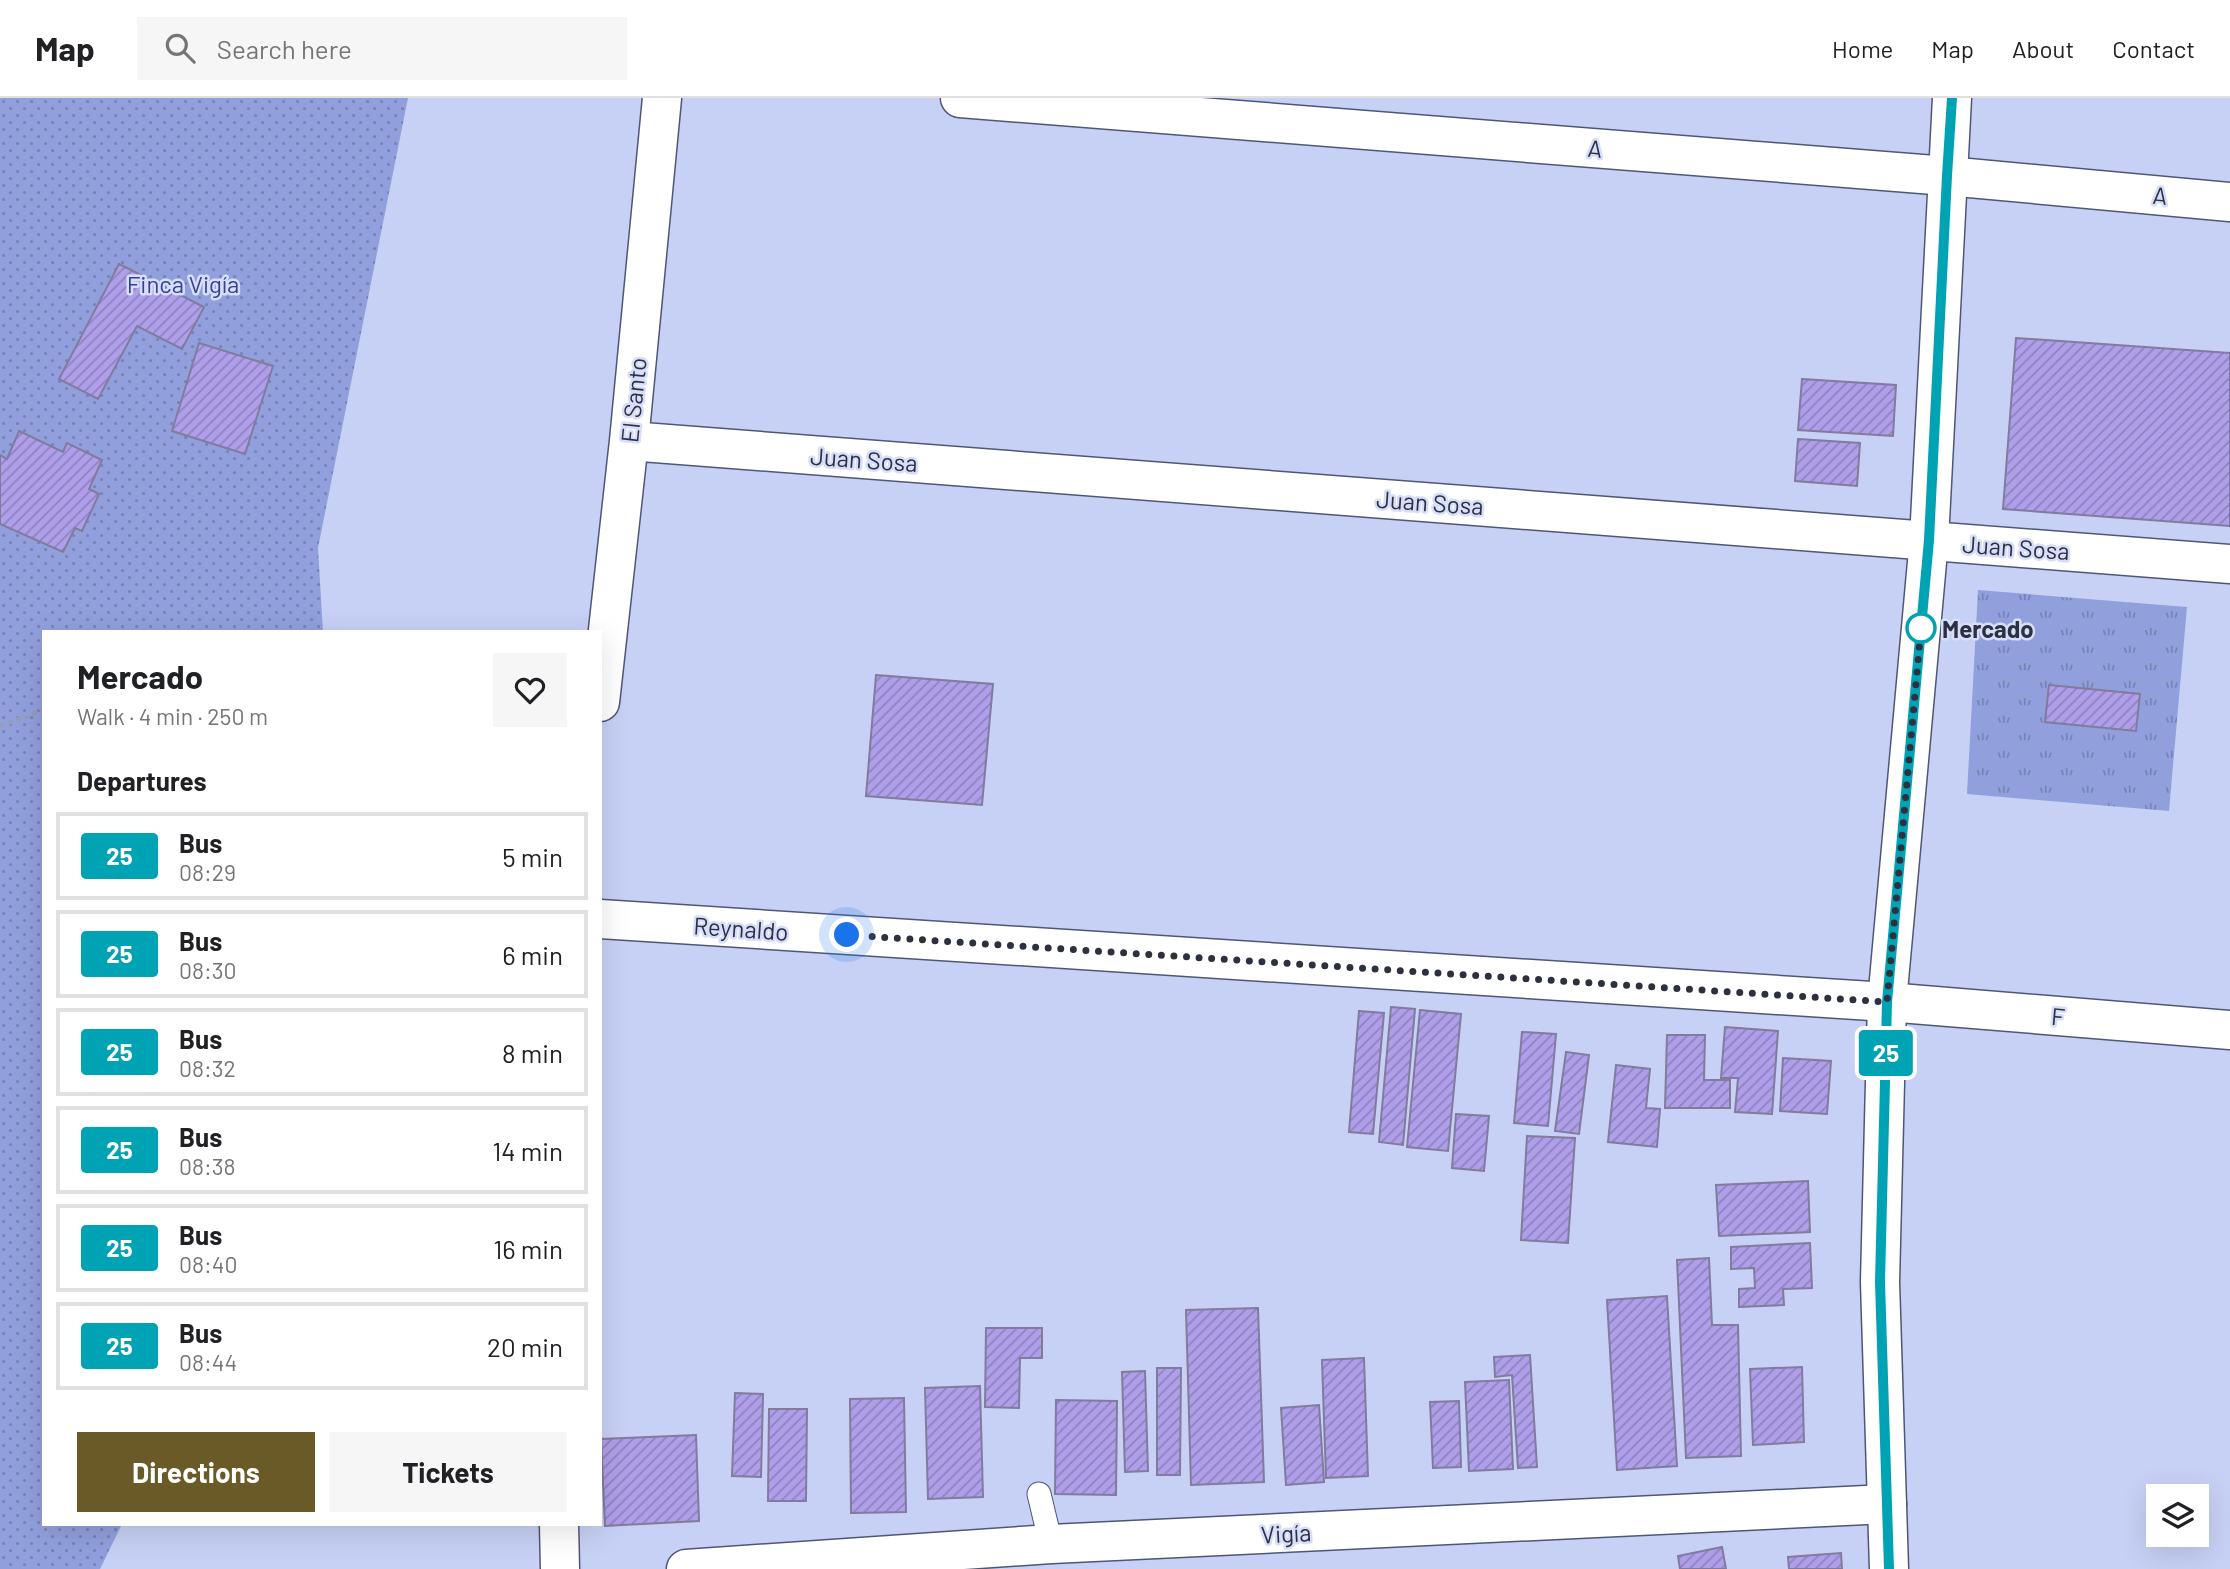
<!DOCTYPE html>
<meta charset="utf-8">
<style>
:root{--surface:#fff;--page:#f6f6f6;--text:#202124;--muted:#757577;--line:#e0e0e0;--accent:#695a27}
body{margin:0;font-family:Barlow,sans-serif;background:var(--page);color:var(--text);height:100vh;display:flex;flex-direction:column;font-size:26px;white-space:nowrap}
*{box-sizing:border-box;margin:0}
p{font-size:23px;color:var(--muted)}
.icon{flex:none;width:38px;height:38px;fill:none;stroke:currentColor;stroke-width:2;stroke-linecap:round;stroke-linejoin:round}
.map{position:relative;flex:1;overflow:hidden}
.sheet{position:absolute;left:42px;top:532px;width:560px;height:896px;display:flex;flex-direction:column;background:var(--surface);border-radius:0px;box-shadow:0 7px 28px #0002}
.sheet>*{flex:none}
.badge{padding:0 14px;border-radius:5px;font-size:24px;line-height:46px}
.fabs{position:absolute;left:2146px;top:1386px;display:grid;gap:14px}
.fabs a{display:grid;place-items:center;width:63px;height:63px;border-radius:0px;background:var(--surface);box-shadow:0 7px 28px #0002;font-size:35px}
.you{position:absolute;width:35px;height:35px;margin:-18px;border:5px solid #fff;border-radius:50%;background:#1a73e8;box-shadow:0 0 0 10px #1a73e833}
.map>.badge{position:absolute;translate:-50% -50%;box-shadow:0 0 0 4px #fff}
h2{padding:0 35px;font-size:26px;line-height:63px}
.round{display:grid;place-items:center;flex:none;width:74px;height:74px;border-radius:0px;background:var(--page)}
.headline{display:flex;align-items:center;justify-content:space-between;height:119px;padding:0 35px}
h1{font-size:33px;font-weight:700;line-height:52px}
.button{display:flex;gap:14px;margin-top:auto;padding:14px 35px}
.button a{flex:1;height:80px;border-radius:0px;background:var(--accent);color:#fff;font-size:28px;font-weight:700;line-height:80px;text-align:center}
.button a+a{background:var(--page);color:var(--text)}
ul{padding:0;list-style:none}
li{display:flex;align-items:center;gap:21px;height:88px;margin:0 14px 10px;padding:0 21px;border:4px solid var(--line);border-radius:0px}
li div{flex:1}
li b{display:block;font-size:26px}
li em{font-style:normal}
li .badge{min-width:77px;font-weight:700;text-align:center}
header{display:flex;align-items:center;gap:42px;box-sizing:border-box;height:98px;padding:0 35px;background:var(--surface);border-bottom:2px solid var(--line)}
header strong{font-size:33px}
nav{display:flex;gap:38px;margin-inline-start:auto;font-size:24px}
.search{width:490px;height:63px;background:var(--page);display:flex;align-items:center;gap:18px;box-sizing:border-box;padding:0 24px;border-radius:0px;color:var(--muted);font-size:26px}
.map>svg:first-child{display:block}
.grass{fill:url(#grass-tufts)}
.park{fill:url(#park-dots)}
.building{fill:url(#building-hatch);stroke:#817b9d;stroke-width:2}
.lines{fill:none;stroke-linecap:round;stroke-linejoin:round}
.service-casing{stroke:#4f5776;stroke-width:25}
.minor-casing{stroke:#4f5776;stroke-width:41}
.tertiary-casing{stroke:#4f5776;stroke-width:41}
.path{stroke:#959dba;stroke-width:4.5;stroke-dasharray:5 3.5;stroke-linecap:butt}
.service{stroke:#fff;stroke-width:23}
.minor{stroke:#fff;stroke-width:38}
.tertiary{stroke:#fff;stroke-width:38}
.line-casing{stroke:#fff;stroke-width:16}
.line{stroke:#00a3b4;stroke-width:10}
.walk{stroke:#2d313f;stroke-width:7;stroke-dasharray:0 12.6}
.stop-dot{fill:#fff;stroke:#00a3b4;stroke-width:3.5}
.labels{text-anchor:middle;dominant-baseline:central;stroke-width:5;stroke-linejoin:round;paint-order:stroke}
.street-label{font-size:24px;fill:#2d313f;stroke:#d6defb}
.park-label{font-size:24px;fill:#374296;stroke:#d6defb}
.stop-label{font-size:24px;font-weight:bold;fill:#2d313f;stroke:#d6defb;text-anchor:start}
</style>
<header>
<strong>Map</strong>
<div class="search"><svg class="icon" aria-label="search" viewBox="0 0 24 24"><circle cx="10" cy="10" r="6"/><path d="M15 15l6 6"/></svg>Search here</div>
<nav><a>Home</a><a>Map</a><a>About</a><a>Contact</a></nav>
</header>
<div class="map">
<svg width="2230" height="1471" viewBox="0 0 2230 1471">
<defs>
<pattern id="grass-tufts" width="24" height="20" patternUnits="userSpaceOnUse" patternTransform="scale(1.75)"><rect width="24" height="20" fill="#91a0dd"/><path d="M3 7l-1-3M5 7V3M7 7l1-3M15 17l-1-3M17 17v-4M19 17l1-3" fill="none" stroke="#7783b5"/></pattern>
<pattern id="park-dots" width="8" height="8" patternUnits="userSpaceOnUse" patternTransform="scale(1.75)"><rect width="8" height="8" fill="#91a0dd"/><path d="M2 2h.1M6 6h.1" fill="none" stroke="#7783b5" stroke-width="1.8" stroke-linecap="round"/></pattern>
<pattern id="building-hatch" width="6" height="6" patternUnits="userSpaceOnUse" patternTransform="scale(1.75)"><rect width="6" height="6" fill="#af9fea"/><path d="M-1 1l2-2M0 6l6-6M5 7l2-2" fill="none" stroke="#8f82bf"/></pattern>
</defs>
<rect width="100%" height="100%" fill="#c7d1f5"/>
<!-- grass -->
<path class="grass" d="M1978,492L2187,509L2169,713L1967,696Z"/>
<!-- park -->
<path class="park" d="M0,0H408L318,450L323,534H44V1426H122L100,1471H0Z"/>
<!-- building -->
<path class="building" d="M119,166L204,209L182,251L137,228L98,301L59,281Z
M2016,240L2230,255V428L2003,411Z
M199,245L273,268L245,356L172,333Z
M1802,281L1896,287L1893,338L1798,332Z
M19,333L63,354L67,345L102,362L89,391L99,396L82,433L75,430L63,454L0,426V357L7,361Z
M1798,341L1860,345L1857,388L1795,383Z
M876,577L993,586L982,707L866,698Z
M2049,587L2140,596L2136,633L2045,624Z
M1391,909L1415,911L1403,1047L1379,1044Z
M1420,912L1461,916L1448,1053L1407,1049Z
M1359,913L1384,915L1373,1036L1349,1034Z
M1725,929L1778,933L1772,1016L1735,1014L1738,980H1721Z
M1522,934L1556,936L1548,1028L1514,1025Z
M1667,937H1705L1704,982H1730V1010H1665Z
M1566,954L1589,957L1579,1036L1555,1033Z
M1783,960L1831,963L1827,1016L1780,1013Z
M1616,967L1650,971L1646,1010L1660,1011L1657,1049L1608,1044Z
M1456,1016L1489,1018L1484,1073L1452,1070Z
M1527,1038L1575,1040L1568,1145L1521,1142Z
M1808,1083L1810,1134L1719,1138L1716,1087Z
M1810,1145L1812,1190L1783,1191L1784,1207L1739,1209V1191L1755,1190L1754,1170L1731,1171V1149Z
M1709,1160L1712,1227H1738L1741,1358L1686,1360L1677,1162Z
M1667,1198L1677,1368L1617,1372L1607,1202Z
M1258,1210L1264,1384L1191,1387L1186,1212Z
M986,1230H1042V1260H1020L1019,1310L985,1309Z
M1530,1257L1537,1369L1518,1370L1512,1277L1495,1279L1494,1259Z
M1364,1260L1368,1378L1326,1380L1322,1262Z
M1802,1269L1804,1344L1753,1347L1750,1271Z
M1157,1270H1181L1180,1377H1157Z
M1145,1273L1148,1373L1125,1374L1122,1274Z
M1509,1282L1513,1371L1469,1373L1465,1284Z
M980,1288L983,1399L928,1401L925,1290Z
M735,1295L763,1296L761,1379L732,1378Z
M904,1300L906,1414L851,1415L850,1301Z
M1056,1302L1117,1303L1116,1397L1055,1396Z
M1459,1303L1461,1369L1433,1370L1430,1304Z
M1319,1307L1324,1384L1286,1387L1281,1310Z
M769,1311H807L806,1403H768Z
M696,1337L699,1423L605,1428L601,1341Z
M1722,1449L1726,1471H1680L1678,1458Z
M1841,1455L1842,1471H1789L1788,1459Z"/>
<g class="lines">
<!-- service casing -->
<g class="service-casing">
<path id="service" d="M1039,1396L1051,1446"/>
</g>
<!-- minor casing -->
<g class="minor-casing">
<path id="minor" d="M960,0L1947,78L2230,104
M629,343L2230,466
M600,604L629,343L662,0
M600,821L1887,904L2230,932
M559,1426L560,1471
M686,1471L1051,1446L1887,1406"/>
</g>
<!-- tertiary casing -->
<g class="tertiary-casing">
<path id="tertiary" d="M1889,1471L1880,1184L1887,904L1929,442L1952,0"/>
</g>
<!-- path -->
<path class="path" d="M0,628L44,612"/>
<!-- service -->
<use href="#service" class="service"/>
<!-- minor -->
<use href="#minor" class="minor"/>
<!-- tertiary -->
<use href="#tertiary" class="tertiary"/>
</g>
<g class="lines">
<!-- line casing -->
<g class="line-casing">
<path id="line" d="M1889,1471L1880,1184L1887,904L1929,442L1947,78L1952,0"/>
</g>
<!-- line -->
<use href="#line" class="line"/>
<!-- walk -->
<path class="walk" d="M847,837L1887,904L1921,530"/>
</g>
<!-- markers -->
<circle class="stop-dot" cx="1921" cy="530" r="14"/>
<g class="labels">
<!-- street labels -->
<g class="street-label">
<text transform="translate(1595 50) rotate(5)">A</text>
<text transform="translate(2160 97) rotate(5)">A</text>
<text transform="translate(633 302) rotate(-84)">El Santo</text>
<text transform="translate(864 361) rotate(4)">Juan Sosa</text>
<text transform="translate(1430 404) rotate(4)">Juan Sosa</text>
<text transform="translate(2016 449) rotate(4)">Juan Sosa</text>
<text transform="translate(741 830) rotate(4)">Reynaldo</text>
<text transform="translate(2058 918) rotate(5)">F</text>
<text transform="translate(1286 1435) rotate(-3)">Vigía</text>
</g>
<!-- park labels -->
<g class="park-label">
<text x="183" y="185">Finca Vigía</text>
</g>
<!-- stop labels -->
<g class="stop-label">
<text x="1942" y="530">Mercado</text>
</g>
</g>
</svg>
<div class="fabs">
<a><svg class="icon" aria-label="layers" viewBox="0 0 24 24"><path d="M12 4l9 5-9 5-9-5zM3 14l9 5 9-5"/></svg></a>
</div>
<div class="you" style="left:847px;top:837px"></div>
<b class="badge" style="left:1886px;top:955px;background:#00a3b4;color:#fff">25</b>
<section class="sheet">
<div class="headline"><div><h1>Mercado</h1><p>Walk · 4 min · 250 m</p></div><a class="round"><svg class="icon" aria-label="heart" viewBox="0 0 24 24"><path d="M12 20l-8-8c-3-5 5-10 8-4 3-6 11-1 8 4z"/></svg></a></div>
<h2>Departures</h2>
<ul>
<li><span class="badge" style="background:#00a3b4;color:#fff">25</span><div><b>Bus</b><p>08:29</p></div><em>5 min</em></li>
<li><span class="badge" style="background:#00a3b4;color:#fff">25</span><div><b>Bus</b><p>08:30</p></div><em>6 min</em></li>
<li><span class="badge" style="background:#00a3b4;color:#fff">25</span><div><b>Bus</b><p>08:32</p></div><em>8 min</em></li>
<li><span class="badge" style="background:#00a3b4;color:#fff">25</span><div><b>Bus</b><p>08:38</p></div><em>14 min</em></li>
<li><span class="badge" style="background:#00a3b4;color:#fff">25</span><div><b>Bus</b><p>08:40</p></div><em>16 min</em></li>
<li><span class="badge" style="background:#00a3b4;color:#fff">25</span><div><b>Bus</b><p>08:44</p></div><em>20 min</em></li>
</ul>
<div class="button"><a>Directions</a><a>Tickets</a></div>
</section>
</div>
